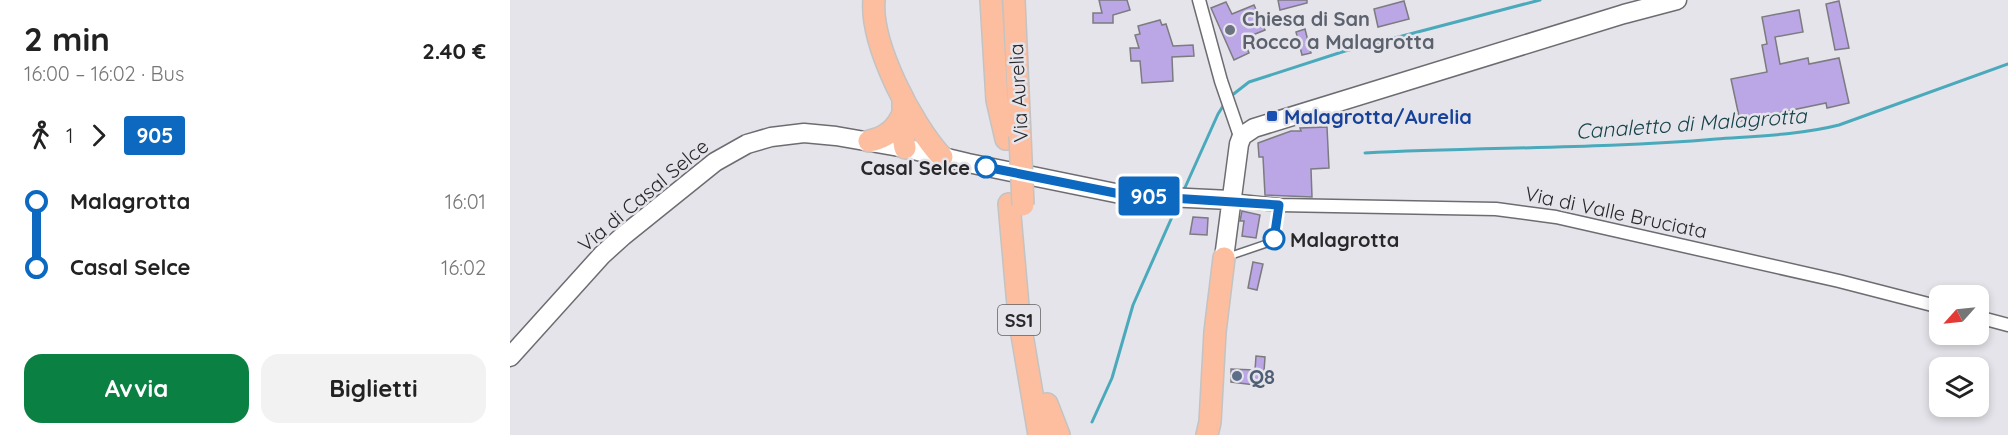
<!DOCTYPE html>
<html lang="it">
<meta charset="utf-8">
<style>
:root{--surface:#fff;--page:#f2f2f2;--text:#222;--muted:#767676;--accent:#0b8043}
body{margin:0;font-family:Quicksand,sans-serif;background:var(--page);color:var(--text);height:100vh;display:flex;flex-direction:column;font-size:22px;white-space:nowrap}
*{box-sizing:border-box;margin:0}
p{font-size:20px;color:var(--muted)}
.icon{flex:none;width:33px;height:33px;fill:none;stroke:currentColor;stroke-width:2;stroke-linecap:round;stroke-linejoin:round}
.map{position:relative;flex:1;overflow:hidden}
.sheet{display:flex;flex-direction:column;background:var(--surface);width:510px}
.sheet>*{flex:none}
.badge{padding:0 12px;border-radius:4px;font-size:21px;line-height:39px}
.needle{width:39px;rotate:243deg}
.controls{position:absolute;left:1419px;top:285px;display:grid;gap:12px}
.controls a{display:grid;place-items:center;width:60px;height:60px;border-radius:12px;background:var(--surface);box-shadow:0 3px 9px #0003;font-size:30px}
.map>.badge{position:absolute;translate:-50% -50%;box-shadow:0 0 0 3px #fff}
.legs{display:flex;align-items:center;gap:9px;height:66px;padding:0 24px;font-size:20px}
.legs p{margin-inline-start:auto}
.overview{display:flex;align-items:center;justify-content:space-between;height:102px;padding:0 24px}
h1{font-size:33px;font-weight:700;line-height:45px}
.button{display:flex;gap:12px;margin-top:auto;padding:12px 24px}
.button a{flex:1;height:69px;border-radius:18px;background:var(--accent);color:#fff;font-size:24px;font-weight:700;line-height:69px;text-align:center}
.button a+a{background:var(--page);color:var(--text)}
ul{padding:0 24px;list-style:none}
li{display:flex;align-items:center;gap:21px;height:66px;font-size:22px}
li i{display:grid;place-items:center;width:9px;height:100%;margin:0 8px;background:currentColor}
li i::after{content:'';width:15px;height:15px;margin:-8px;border:4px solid;border-radius:50%;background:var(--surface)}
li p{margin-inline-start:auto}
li:first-child i{background:linear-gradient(#0000 50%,currentColor 0)}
li:last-child i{background:linear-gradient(currentColor 50%,#0000 0)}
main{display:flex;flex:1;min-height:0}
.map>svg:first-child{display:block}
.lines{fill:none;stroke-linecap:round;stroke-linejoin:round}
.stream{stroke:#4aaabb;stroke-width:3}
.building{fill:#bba6e6;stroke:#7c7b80;stroke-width:1.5}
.service-casing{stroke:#6d6c71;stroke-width:9}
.minor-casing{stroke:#6d6c71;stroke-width:15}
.secondary-casing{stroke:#6d6c71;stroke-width:21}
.trunk-casing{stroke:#c3c3c3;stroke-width:24}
.service{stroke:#fff;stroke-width:6}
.minor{stroke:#fff;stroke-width:12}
.secondary{stroke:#fff;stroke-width:18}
.trunk{stroke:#fcbe9f;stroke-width:21}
.trunk-bridge-casing{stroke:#c3c3c3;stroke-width:24;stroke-linecap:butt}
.trunk-bridge{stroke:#fcbe9f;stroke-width:21}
.line-1-casing{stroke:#fff;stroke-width:14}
.line-1{stroke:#0c69bf;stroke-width:9}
.worship-dot{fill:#6b7280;stroke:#e5e4ea;stroke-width:2}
.transit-dot{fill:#1a4fb4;stroke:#e5e4ea;stroke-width:2}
.stop-1-dot{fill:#fff;stroke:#0c69bf;stroke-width:3}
.service-dot{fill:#5c6f8a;stroke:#e5e4ea;stroke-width:2}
.labels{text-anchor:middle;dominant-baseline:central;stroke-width:5;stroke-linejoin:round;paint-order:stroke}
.shield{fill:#e5e4ea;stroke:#616063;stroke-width:1.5}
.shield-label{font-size:18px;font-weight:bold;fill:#282729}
.worship-label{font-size:20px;font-weight:bold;fill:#5b616d;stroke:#e5e4ea;text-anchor:start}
.street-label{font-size:20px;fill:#282729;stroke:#e5e4ea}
.transit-label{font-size:20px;font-weight:bold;fill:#164399;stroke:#e5e4ea;text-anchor:start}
.stop-label{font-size:20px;font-weight:bold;fill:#282729;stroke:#e5e4ea;text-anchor:end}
.service-label{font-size:20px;font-weight:bold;fill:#4e5e75;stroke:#e5e4ea;text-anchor:start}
.water-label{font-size:21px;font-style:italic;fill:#16424a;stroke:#e5e4ea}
</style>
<main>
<section class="sheet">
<div class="overview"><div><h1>2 min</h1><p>16:00 – 16:02 · Bus</p></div><b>2.40 €</b></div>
<div class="legs"><svg class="icon" aria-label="walk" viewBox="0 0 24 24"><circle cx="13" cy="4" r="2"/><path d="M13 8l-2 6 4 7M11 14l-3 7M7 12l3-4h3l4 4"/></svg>1<svg class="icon" aria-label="forward" viewBox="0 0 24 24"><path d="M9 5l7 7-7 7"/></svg><b class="badge" style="background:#0c69bf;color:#fff">905</b></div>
<ul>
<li><i style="color:#0c69bf"></i><b>Malagrotta</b><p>16:01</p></li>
<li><i style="color:#0c69bf"></i><b>Casal Selce</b><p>16:02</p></li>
</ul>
<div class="button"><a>Avvia</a><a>Biglietti</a></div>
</section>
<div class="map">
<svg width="1498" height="435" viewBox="0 0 1498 435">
<rect width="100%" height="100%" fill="#e5e4ea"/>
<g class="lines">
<!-- stream -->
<path class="stream" d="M721,96L739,82L835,51L1030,0
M855,153C972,147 1090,149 1206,139C1247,136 1289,135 1329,125L1498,64
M673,192L708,114L715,103
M582,422L602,378L623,305L666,208"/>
</g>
<!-- building -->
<path class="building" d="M589,0H617L620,10L603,15V23H583V13H592Z
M768,0H797V3L770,10Z
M894,1L899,19L868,27L864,9Z
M1329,1L1339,48L1325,50L1316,4Z
M716,2L722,14L744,5L755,30L733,39L739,53L724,60L701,8Z
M1289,10L1293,32L1265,37L1270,64L1298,58L1299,64L1329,58L1339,103L1317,108L1316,103L1230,121L1221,79L1257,72L1252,45L1257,44L1252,17Z
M650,20L652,25L656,24L663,46L683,45L684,56L662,57L663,81L632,83L630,61H621L620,48H629L625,35L630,34L628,26Z
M795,29L801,53L792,55L786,32Z
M817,127L819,168L801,169L802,197L755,195L753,157H749L748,143L781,131H791L790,128Z
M732,211L750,215L746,238L732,236L734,221H730Z
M683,217L698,218L697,235L680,234Z
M743,262L753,264L747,290L738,288Z
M746,356L755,357L753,386L721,382V369L745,370Z"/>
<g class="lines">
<!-- service casing -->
<g class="service-casing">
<path id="service" d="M717,257L764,241L769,205"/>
</g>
<!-- minor casing -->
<g class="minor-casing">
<path id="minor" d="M689,0L711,81L731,139
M720,200L769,205L986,209L1046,217L1329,281L1430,307
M1468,317L1498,325"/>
</g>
<!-- secondary casing -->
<g class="secondary-casing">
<path id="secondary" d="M714,258L729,144L732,136L744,128L1114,14L1167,0
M0,357L92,255L113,236L205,162L237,144L261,137L294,133L326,136L395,148L458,163L615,195L720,200"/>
</g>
<!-- trunk casing -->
<g class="trunk-casing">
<path id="trunk" d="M364,0C360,44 402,125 432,157
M481,0L487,100L496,139
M504,0L510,136
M393,104V137L395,148
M359,141C376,138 387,129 393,113
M499,204L509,317L529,435
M537,404L549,435
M697,435L700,422L705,332L714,258"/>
</g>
<!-- service -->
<use href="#service" class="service"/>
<!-- minor -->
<use href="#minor" class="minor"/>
<!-- secondary -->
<use href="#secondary" class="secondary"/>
<!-- trunk -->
<use href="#trunk" class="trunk"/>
<!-- trunk-bridge casing -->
<g class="trunk-bridge-casing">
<path id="trunk-bridge" d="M510,136L513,205"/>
</g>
<!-- trunk-bridge -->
<use href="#trunk-bridge" class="trunk-bridge"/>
</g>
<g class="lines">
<!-- line-1 casing -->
<g class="line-1-casing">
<path id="line-1" d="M476,167L615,195L769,205L764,239"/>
</g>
<!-- line-1 -->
<use href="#line-1" class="line-1"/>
</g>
<!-- markers -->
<circle class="worship-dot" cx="720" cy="30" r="6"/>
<rect class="transit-dot" x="756" y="110" width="12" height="12" rx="3"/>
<g class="stop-1-dot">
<circle cx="476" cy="167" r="10"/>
<circle cx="764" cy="239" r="10"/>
</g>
<circle class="service-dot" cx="727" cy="376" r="6"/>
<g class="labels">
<!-- shield labels -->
<rect class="shield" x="488" y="305" width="42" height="30" rx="4.5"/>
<g class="shield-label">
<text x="509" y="320">SS1</text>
</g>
<!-- worship labels -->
<g class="worship-label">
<text x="732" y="18">Chiesa di San<tspan x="732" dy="23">Rocco a Malagrotta</tspan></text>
</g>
<!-- street labels -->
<g class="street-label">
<text transform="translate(508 93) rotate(-93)">Via Aurelia</text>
<text transform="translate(133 195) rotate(-40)">Via di Casal Selce</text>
<text transform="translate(1106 212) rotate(12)">Via di Valle Bruciata</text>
</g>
<!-- transit labels -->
<g class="transit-label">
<text x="774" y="116">Malagrotta/Aurelia</text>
</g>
<!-- stop labels -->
<g class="stop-label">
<text x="460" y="167">Casal Selce</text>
<text x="780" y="239" text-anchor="start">Malagrotta</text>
</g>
<!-- service labels -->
<g class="service-label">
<text x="739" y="376">Q8</text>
</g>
<!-- water labels -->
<g class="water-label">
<text transform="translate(1181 123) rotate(-4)">Canaletto di Malagrotta</text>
</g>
</g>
</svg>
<div class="controls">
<a><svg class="needle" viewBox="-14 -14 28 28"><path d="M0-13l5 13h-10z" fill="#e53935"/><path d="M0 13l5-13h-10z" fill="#767676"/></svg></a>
<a><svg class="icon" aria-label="layers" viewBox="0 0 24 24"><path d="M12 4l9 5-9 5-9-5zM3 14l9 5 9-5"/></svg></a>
</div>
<b class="badge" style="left:639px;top:196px;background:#0c69bf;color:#fff">905</b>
</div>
</main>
